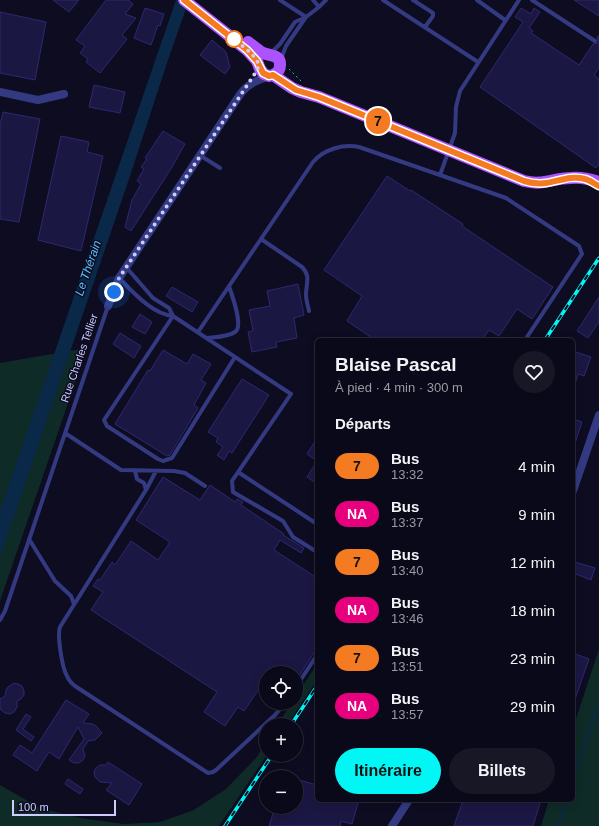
<!DOCTYPE html>
<html lang="fr">
<meta charset="utf-8">
<style>
:root{--surface:#0a0919;--page:#181726;--text:#f1f3f6;--muted:#999aa2;--line:#2a2a38;--accent:#00f7f5}
body{margin:0;font-family:Arial,sans-serif;background:var(--page);color:var(--text);height:100vh;display:flex;flex-direction:column;font-size:15px;white-space:nowrap}
*{box-sizing:border-box;margin:0}
p{font-size:13px;color:var(--muted)}
.icon{flex:none;width:22px;height:22px;fill:none;stroke:currentColor;stroke-width:2;stroke-linecap:round;stroke-linejoin:round}
.map{position:relative;flex:1;overflow:hidden}
.side{position:absolute;left:315px;top:338px;width:260px;height:464px;display:flex;flex-direction:column;background:var(--surface);border-radius:6px;box-shadow:0 2px 10px #0003,0 0 0 1px var(--line)}
.side>*{flex:none}
.badge{padding:0 8px;border-radius:13px;font-size:14px;line-height:26px}
.tools{position:absolute;left:259px;top:666px;display:grid;gap:8px}
.tools a{display:grid;place-items:center;width:44px;height:44px;border-radius:50%;background:var(--surface);box-shadow:0 2px 10px #0003,0 0 0 1px var(--line);font-size:20px}
.scale{position:absolute;left:12px;bottom:10px;width:104px;box-sizing:border-box;padding-left:4px;border:2px solid #ccf;border-top:0;font-size:11px;line-height:14px;white-space:nowrap;color:#ccf;-webkit-text-stroke:3px #0d0c21;paint-order:stroke}
.you{position:absolute;width:20px;height:20px;margin:-10px;border:3px solid #fff;border-radius:50%;background:#1a73e8;box-shadow:0 0 0 6px #1a73e833}
.map>.badge{position:absolute;translate:-50% -50%;box-shadow:0 0 0 2px #fff}
h2{padding:0 20px;font-size:15px;line-height:36px}
.round{display:grid;place-items:center;flex:none;width:42px;height:42px;border-radius:21px;background:var(--page)}
.overview{display:flex;align-items:center;justify-content:space-between;height:68px;padding:0 20px}
h1{font-size:19px;font-weight:800;line-height:30px}
.button{display:flex;gap:8px;margin-top:auto;padding:8px 20px}
.button a{flex:1;height:46px;border-radius:24px;background:var(--accent);color:#111;font-size:16px;font-weight:800;line-height:46px;text-align:center}
.button a+a{background:var(--page);color:var(--text)}
ul{padding:0;list-style:none}
li{display:flex;align-items:center;gap:12px;height:48px;padding:0 20px}
li div{flex:1}
li b{display:block;font-size:15px}
li em{font-style:normal}
li .badge{min-width:44px;font-weight:700;text-align:center}
.map>svg:first-child{display:block}
.green{fill:#0f2b27}
.water{fill:#0a2847}
.lines{fill:none;stroke-linecap:round;stroke-linejoin:round}
.stream{stroke:#0a2847;stroke-width:2}
.building{fill:#1b1743;stroke:#2e2870}
.path{stroke:#28b79f;stroke-width:1;stroke-dasharray:2 3;stroke-linecap:butt}
.lane{stroke:#343a82;stroke-width:4}
.street{stroke:#343a82;stroke-width:8}
.primary{stroke:#ac53ff;stroke-width:12}
.rail-casing{stroke:#00f7f5;stroke-width:3.5}
.rail{stroke:#0d0c21;stroke-width:2;stroke-dasharray:6;stroke-linecap:butt}
.line-casing{stroke:#fff;stroke-width:9}
.line{stroke:#f47b21;stroke-width:6}
.walk{stroke:#ccf;stroke-width:4;stroke-dasharray:0 7.2}
.stop-dot{fill:#fff;stroke:#f47b21;stroke-width:2}
.labels{text-anchor:middle;dominant-baseline:central;stroke-width:3;stroke-linejoin:round;paint-order:stroke}
.street-label{font-size:11px;fill:#ccf;stroke:#0d0c21}
.water-label{font-size:12px;font-style:italic;fill:#5ac4ff;stroke:#0d0c21}
</style>
<div class="map">
<svg width="599" height="826" viewBox="0 0 599 826">
<rect width="100%" height="100%" fill="#0d0c21"/>
<!-- green -->
<path class="green" d="M87,348L0,601V363Z
M599,649V826H541L549,800H573V728Z
M317,664V680L287,725H277L292,703H296V696Z
M266,742V755H267L219,826H0V785L40,808L80,818L124,824L160,822L194,810L226,789L256,758Z"/>
<!-- water -->
<path class="water" d="M176,0H189L168,60L129,179L0,557V511Z"/>
<g class="lines">
<!-- stream -->
<path class="stream" d="M573,780L599,702
M558,826L566,800"/>
</g>
<!-- building -->
<path class="building" d="M53,0H79L69,12Z
M106,0H128L133,4L125,14L136,18L122,35L127,39L100,73L86,62L88,59L80,53L85,46L76,40Z
M574,0H599V16Z
M145,8L164,14L160,26L158,25L151,45L134,38Z
M521,8L531,14L534,8L540,12L529,28L533,31L531,33L579,65L593,44L598,43V41L597,38L599,35V68L594,75L599,79V165L596,168L480,87L523,22L515,17Z
M0,12L46,22L35,80L0,73Z
M212,40L226,52L230,67L225,74L200,55Z
M94,85L125,92L120,113L89,107Z
M3,112L40,119L19,222L0,219V125Z
M163,131L185,144L172,167L131,231L125,227L132,200L141,184L137,181L144,169L141,167L147,159L145,158Z
M61,136L89,142L87,152L103,156L81,251L38,240Z
M387,176L410,191L411,190L463,224L462,226L553,287L532,319L517,309L499,336L489,330L482,340H375L347,321L362,296L324,270Z
M298,284L304,315L294,318L297,338L276,342L277,347L252,352L248,332L253,331L249,310L270,306L267,291Z
M172,287L198,302L192,312L166,296Z
M599,297V322L588,338L577,331Z
M140,314L152,322L145,334L132,327Z
M120,333L141,346L134,358L113,344Z
M163,350L187,364L193,354L211,364L201,380L206,383L194,405L198,408L170,455L167,456L115,424L148,370L150,371Z
M573,351L591,357L584,376L578,374L574,387Z
M242,379L269,395L232,453L229,451L224,460L217,455L223,447L216,442L218,438L208,432Z
M573,419L582,422L574,446H573Z
M317,438V461L307,454Z
M317,461V484L307,477Z
M163,477L200,500L210,485L235,502L237,499L243,502L241,505L284,534L283,535L304,548L301,553L280,540L274,550L317,578V648L296,681V673H266V679L244,711L238,707L225,726L204,712L217,692L91,610L103,592L93,586L98,579L100,580L112,562L115,565L131,541L158,560L170,542L136,520Z
M575,562L595,568L591,580L573,573V567Z
M573,653L589,659L574,702H573Z
M14,683L18,684L22,686L24,691V695L21,699L17,701V707L14,712L10,714L5,713L0,709V699L5,696L6,690L8,687Z
M66,700L89,714L83,723L93,724L97,727L102,733L95,740L88,741L83,749L85,756L83,760L79,763H74L69,760L84,739L78,727L59,759L49,752L37,771L13,755L20,745L32,753Z
M26,714L31,717L23,729L34,737L31,741L16,730Z
M108,762L142,784L129,805L106,790L112,783L100,782L95,777L94,772L96,768L100,765H106Z
M68,779L83,789L80,794L65,784Z
M299,780L317,785V800H359L352,824L341,821L340,826H269L275,807H296V789Z
M463,800H541L533,826H454Z"/>
<g class="lines">
<!-- path -->
<path class="path" d="M289,69L301,81"/>
<!-- lane -->
<path class="lane" d="M280,0L306,17L319,7
M313,0L319,7L326,0
M383,0L478,62
M413,0L433,13V16L425,27
M477,0L505,20
M519,0L460,91L456,107L455,133L440,175L506,198L579,246L582,254L525,340
M532,0L595,41
M271,53L280,44L295,22L306,17
M281,59L286,46L306,17
M201,156L220,168
M261,239L302,267C311,276 306,283 306,295C306,300 308,306 309,311
M126,267L153,298L169,308L173,316L291,394L232,481L233,492L283,521L293,537L317,552
M119,278C134,293 152,314 173,316
M173,316L104,420L107,426L158,459L163,461L172,458L235,357
M198,332L313,162C324,149 343,144 359,147L440,175
M207,338C215,337 228,337 235,332C244,326 232,296 229,286
M65,433L121,470L174,471L185,473L205,486
M135,471L137,479L144,483L146,490
M156,471L146,490L60,627C57,635 62,668 67,676C69,681 71,683 75,686L208,773L213,772L216,770L275,715L285,703
M238,472L317,524
M29,539L55,581L71,596L74,604
M0,620L5,611L108,306
M296,687L317,655"/>
<!-- street -->
<path class="street" d="M0,92L38,100L64,94
M108,306L119,278L241,93C249,83 258,80 270,76
M573,491L599,415
M392,826L409,800"/>
<!-- primary -->
<path class="primary" d="M184,0L247,50L257,61L260,69L264,74L269,76L273,75L292,88L301,92L319,97L524,181C544,186 552,178 571,178C580,177 590,179 599,182
M248,42C252,45 257,49 261,52C268,56 281,54 280,65C280,71 277,73 273,75"/>
<!-- rail casing -->
<g class="rail-casing">
<path id="rail" d="M545,340L599,258
M291,725L317,686
M225,826L272,755"/>
</g>
<!-- rail -->
<use href="#rail" class="rail"/>
</g>
<g class="lines">
<!-- line casing -->
<g class="line-casing">
<path id="line" d="M184,0L247,50L257,61L263,73L269,76L273,75L296,90L319,97L524,181C531,183 539,184 546,183C559,181 571,175 585,179C590,180 594,184 599,186"/>
</g>
<!-- line -->
<use href="#line" class="line"/>
<!-- walk -->
<path class="walk" d="M114,292L119,278L256,72L259,65C255,54 242,46 233,38L234,39"/>
</g>
<!-- markers -->
<circle class="stop-dot" cx="234" cy="39" r="8"/>
<g class="labels">
<!-- street labels -->
<g class="street-label">
<text transform="translate(79 358) rotate(-71)">Rue Charles Tellier</text>
</g>
<!-- water labels -->
<g class="water-label">
<text transform="translate(88 268) rotate(-71)">Le Thérain</text>
</g>
</g>
</svg>
<div class="tools">
<a><svg class="icon" aria-label="locate" viewBox="0 0 24 24"><circle cx="12" cy="12" r="6"/><path d="M12 2v4M12 18v4M2 12h4M18 12h4"/></svg></a>
<a>+</a>
<a>−</a>
</div>
<div class="scale">100 m</div>
<div class="you" style="left:114px;top:292px"></div>
<b class="badge" style="left:378px;top:121px;background:#f47b21;color:#111">7</b>
<section class="side">
<div class="overview"><div><h1>Blaise Pascal</h1><p>À pied · 4 min · 300 m</p></div><a class="round"><svg class="icon" aria-label="heart" viewBox="0 0 24 24"><path d="M12 20l-8-8c-3-5 5-10 8-4 3-6 11-1 8 4z"/></svg></a></div>
<h2>Départs</h2>
<ul>
<li><span class="badge" style="background:#f47b21;color:#111">7</span><div><b>Bus</b><p>13:32</p></div><em>4 min</em></li>
<li><span class="badge" style="background:#e6007e;color:#fff">NA</span><div><b>Bus</b><p>13:37</p></div><em>9 min</em></li>
<li><span class="badge" style="background:#f47b21;color:#111">7</span><div><b>Bus</b><p>13:40</p></div><em>12 min</em></li>
<li><span class="badge" style="background:#e6007e;color:#fff">NA</span><div><b>Bus</b><p>13:46</p></div><em>18 min</em></li>
<li><span class="badge" style="background:#f47b21;color:#111">7</span><div><b>Bus</b><p>13:51</p></div><em>23 min</em></li>
<li><span class="badge" style="background:#e6007e;color:#fff">NA</span><div><b>Bus</b><p>13:57</p></div><em>29 min</em></li>
</ul>
<div class="button"><a>Itinéraire</a><a>Billets</a></div>
</section>
</div>
